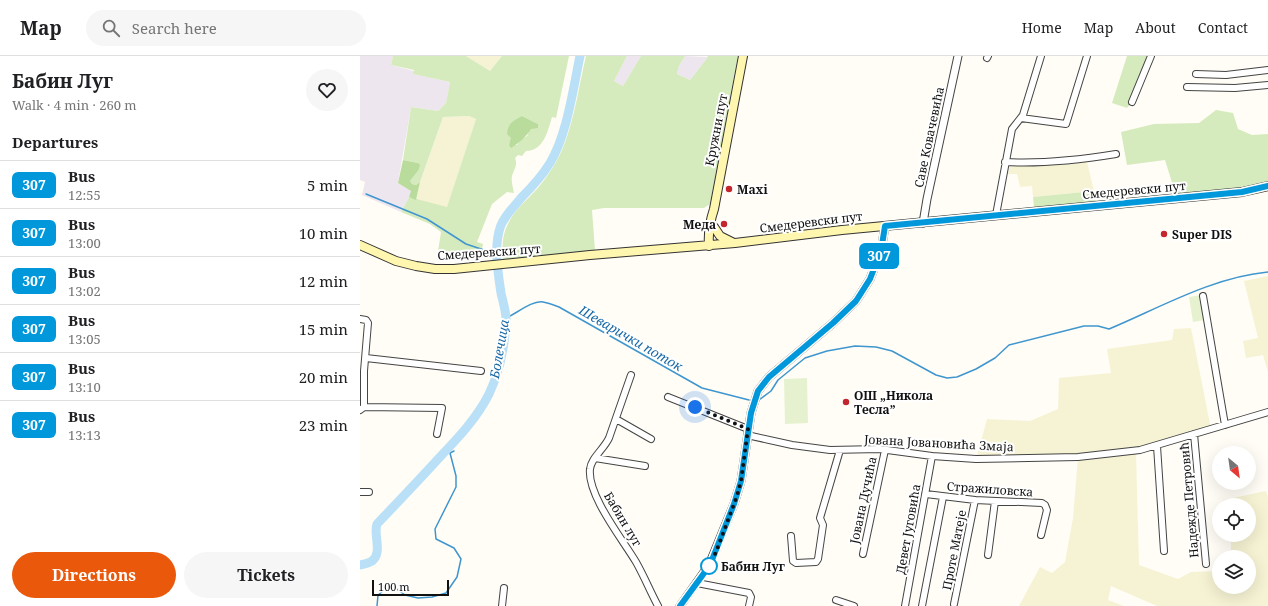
<!DOCTYPE html>
<meta charset="utf-8">
<style>
:root{--surface:#fff;--page:#f6f6f6;--text:#202124;--muted:#757577;--line:#e0e0e0;--accent:#ea580c}
body{margin:0;font-family:"Noto Serif",serif;background:var(--page);color:var(--text);height:100vh;display:flex;flex-direction:column;font-size:15px;white-space:nowrap}
*{box-sizing:border-box;margin:0}
p{font-size:13px;color:var(--muted)}
.icon{flex:none;width:22px;height:22px;fill:none;stroke:currentColor;stroke-width:2;stroke-linecap:round;stroke-linejoin:round}
.map{position:relative;flex:1;overflow:hidden}
.drawer{display:flex;flex-direction:column;background:var(--surface);width:360px}
.drawer>*{flex:none}
.badge{padding:0 8px;border-radius:6px;font-size:14px;line-height:26px}
.needle{width:26px;rotate:151deg}
.controls{position:absolute;left:852px;top:390px;display:grid;gap:8px}
.controls a{display:grid;place-items:center;width:44px;height:44px;border-radius:50%;background:var(--surface);box-shadow:0 4px 16px #0002;font-size:20px}
.scale{position:absolute;left:12px;bottom:10px;width:77px;box-sizing:border-box;padding-left:4px;border:2px solid #111;border-top:0;font-size:11px;line-height:14px;white-space:nowrap;color:#111;-webkit-text-stroke:3px #fff;paint-order:stroke}
.you{position:absolute;width:20px;height:20px;margin:-10px;border:3px solid #fff;border-radius:50%;background:#1a73e8;box-shadow:0 0 0 6px #1a73e833}
.map>.badge{position:absolute;translate:-50% -50%;box-shadow:0 0 0 2px #fff}
h2{padding:0 12px;font-size:15px;line-height:36px}
.round{display:grid;place-items:center;flex:none;width:42px;height:42px;border-radius:21px;background:var(--page)}
.head{display:flex;align-items:center;justify-content:space-between;height:68px;padding:0 12px}
h1{font-size:19px;font-weight:700;line-height:30px}
.primary-button{display:flex;gap:8px;margin-top:auto;padding:8px 12px}
.primary-button a{flex:1;height:46px;border-radius:24px;background:var(--accent);color:#fff;font-size:16px;font-weight:700;line-height:46px;text-align:center}
.primary-button a+a{background:var(--page);color:var(--text)}
ul{padding:0;list-style:none}
li{display:flex;align-items:center;gap:12px;height:48px;padding:0 12px;border-top:1px solid var(--line)}
li div{flex:1}
li b{display:block;font-size:15px}
li em{font-style:normal}
li .badge{min-width:44px;font-weight:700;text-align:center}
header{display:flex;align-items:center;gap:24px;box-sizing:border-box;height:56px;padding:0 20px;background:var(--surface);border-bottom:1px solid var(--line)}
header strong{font-size:19px}
nav{display:flex;gap:22px;margin-inline-start:auto;font-size:14px}
.search{width:280px;height:36px;background:var(--page);display:flex;align-items:center;gap:10px;box-sizing:border-box;padding:0 14px;border-radius:22px;color:var(--muted);font-size:15px}
main{display:flex;flex:1;min-height:0}
.map>svg:first-child{display:block}
.industrial{fill:#eee6ef}
.farmland{fill:#f6f3d4}
.green{fill:#d5ebbd;fill-rule:evenodd}
.forest{fill:#b9dc9c}
.pitch{fill:#e6f2cf}
.lines{fill:none;stroke-linecap:round;stroke-linejoin:round}
.stream{stroke:#3f96cf;stroke-width:1.5}
.river{stroke:#b9e0f7;stroke-width:9}
.minor-casing{stroke:#444;stroke-width:8}
.tertiary-casing{stroke:#444;stroke-width:9}
.secondary-casing{stroke:#333;stroke-width:10}
.minor{stroke:#fff;stroke-width:6}
.tertiary{stroke:#fff;stroke-width:7}
.secondary{stroke:#fff6b0;stroke-width:8}
.line-casing{stroke:#fff;stroke-width:9}
.line{stroke:#0098da;stroke-width:6}
.walk{stroke:#111;stroke-width:4;stroke-dasharray:0 7.2}
.poi-dot{fill:#c4262e;stroke:#fff;stroke-width:1.5}
.stop-dot{fill:#fff;stroke:#0098da;stroke-width:2}
.labels{text-anchor:middle;dominant-baseline:central;stroke-width:4;stroke-linejoin:round;paint-order:stroke}
.street-label{font-size:12px;fill:#111;stroke:#fff}
.poi-label{font-size:12px;font-weight:bold;fill:#111;stroke:#fff;text-anchor:start}
.stop-label{font-size:12px;font-weight:bold;fill:#111;stroke:#fff;text-anchor:start}
.water-label{font-size:13px;font-style:italic;fill:#1768a6;stroke:#fff}
</style>
<header>
<strong>Map</strong>
<div class="search"><svg class="icon" aria-label="search" viewBox="0 0 24 24"><circle cx="10" cy="10" r="6"/><path d="M15 15l6 6"/></svg>Search here</div>
<nav><a>Home</a><a>Map</a><a>About</a><a>Contact</a></nav>
</header>
<main>
<section class="drawer">
<div class="head"><div><h1>Бабин Луг</h1><p>Walk · 4 min · 260 m</p></div><a class="round"><svg class="icon" aria-label="heart" viewBox="0 0 24 24"><path d="M12 20l-8-8c-3-5 5-10 8-4 3-6 11-1 8 4z"/></svg></a></div>
<h2>Departures</h2>
<ul>
<li><span class="badge" style="background:#0098da;color:#fff">307</span><div><b>Bus</b><p>12:55</p></div><em>5 min</em></li>
<li><span class="badge" style="background:#0098da;color:#fff">307</span><div><b>Bus</b><p>13:00</p></div><em>10 min</em></li>
<li><span class="badge" style="background:#0098da;color:#fff">307</span><div><b>Bus</b><p>13:02</p></div><em>12 min</em></li>
<li><span class="badge" style="background:#0098da;color:#fff">307</span><div><b>Bus</b><p>13:05</p></div><em>15 min</em></li>
<li><span class="badge" style="background:#0098da;color:#fff">307</span><div><b>Bus</b><p>13:10</p></div><em>20 min</em></li>
<li><span class="badge" style="background:#0098da;color:#fff">307</span><div><b>Bus</b><p>13:13</p></div><em>23 min</em></li>
</ul>
<div class="primary-button"><a>Directions</a><a>Tickets</a></div>
</section>
<div class="map">
<svg width="908" height="550" viewBox="0 0 908 550">
<rect width="100%" height="100%" fill="#fffdf5"/>
<!-- industrial -->
<path class="industrial" d="M0,0H33L31,9L54,15V18L90,26L86,47L78,55L51,51L38,127L52,135L41,156L2,139L5,126L0,124Z
M267,0H281L263,30L254,25Z
M325,0L348,1L330,24L317,18L319,10Z"/>
<!-- farmland -->
<path class="farmland" d="M106,0H142L130,15Z
M109,60L116,63L87,152L56,144L60,126L83,61Z
M727,106L734,135L673,141L672,130L660,131L657,118H648L650,109H697Z
M908,220V316L903,299L886,302L883,285L898,282L884,225Z
M831,272L851,373L776,395L779,509L818,523L831,516L859,515V531H889V501H871V479H889V449H864L863,444L906,435L908,442V550H797L751,530L748,544L764,550H659L680,511L692,517L705,506L713,462L718,401L616,403L627,363L670,365L698,353L699,322L751,317L747,293L812,284L814,273Z"/>
<!-- green -->
<path class="green" d="M33,0H106L130,15L142,0H209L196,62L192,61C188,74 184,95 166,95L162,100L158,99L155,102C158,109 154,113 152,120C151,125 153,132 154,137L147,136L132,148L117,186L123,188L121,197H123L121,202L117,204L112,202L109,204L107,202L105,196L78,195L81,176L70,168L41,156L49,141L87,151L116,63L109,60L83,61L60,126L56,129L52,128L50,125L58,115V107L43,104L51,51L78,55L86,47L90,26L53,18L54,14L31,9ZM162,60L178,68L170,73L167,80L160,84L157,89H149Z
M226,0H267L254,25L263,30L281,0H325L319,10L317,18L330,24L348,1L347,0H378L350,148L344,152H244L232,154L235,195L143,204C142,192 142,179 148,168C154,154 167,144 177,133C188,120 198,105 204,89C215,61 219,29 226,0Z
M767,0H791L772,46L767,52L752,47Z
M856,54L873,57L878,73L892,79L908,78V130L811,142L814,133L805,104L767,109L761,76L794,68L839,67Z
M734,135L736,146L674,152L673,141Z"/>
<!-- forest -->
<path class="forest" d="M162,60L178,68V72L171,73C167,80 158,88 151,92L149,89L151,82L147,78C148,67 153,65 162,60Z
M43,104L58,107L60,109L58,115L50,125L52,128L56,129L60,126L56,144L49,141L51,135L38,127Z"/>
<!-- pitch -->
<path class="pitch" d="M841,239L845,264L833,266L829,241Z
M447,322L448,367L425,368L424,323Z"/>
<g class="lines">
<!-- stream -->
<path class="stream" d="M6,138L67,163L106,188L124,194
M133,196H137
M146,262C156,258 172,244 183,246C189,247 194,249 199,251L342,332L389,344
M399,344L411,335L418,324L445,302L467,295L495,290L516,291L532,295L576,319L587,322L597,321L616,313L635,302L649,289L724,270H738L749,273C799,252 853,221 908,216
M17,550L18,539L31,529L45,539L58,542L72,541L86,537L97,521L101,503L94,492L76,483L75,473L96,431V420L90,397L94,395"/>
<!-- river -->
<path class="river" d="M0,509C4,508 9,507 12,505C23,497 13,478 17,468C38,446 59,424 79,402C98,382 117,362 129,338C140,315 145,289 146,264C146,255 143,246 141,237C138,216 133,190 141,169C146,158 154,151 161,142C172,131 182,120 190,107C207,79 213,33 220,0"/>
<!-- minor casing -->
<g class="minor-casing">
<path id="minor" d="M627,2L628,0
M836,18L866,19L908,14
M827,31L875,32L908,29
M772,46L791,0
M661,62L706,68L727,0
M645,106C683,108 719,104 756,98
M636,159L652,73L663,59L681,0
M843,240L865,369
M0,263L6,264L8,267L4,315V351L0,354
M6,302L121,315
M271,319L249,382C244,393 231,402 230,413C227,439 263,484 276,506C284,520 290,535 298,550
M308,341L388,373
M4,351L82,352L77,378
M256,363L291,383
M834,378L846,508
M387,379L432,389L470,394L520,393L572,400L616,403L718,401L780,394L908,356
M797,390L804,495
M235,402L285,410
M0,436H9
M566,438L615,444L682,447L685,449L687,454L681,479
M431,480L433,505L436,507L456,506L458,503L463,469L460,462L480,394
M503,498L525,394
M628,499L635,445
M337,527L389,537L391,541L389,550
M476,544L494,550
M594,548L615,444
M142,550L144,532
M545,550L572,400
M562,550L583,441"/>
</g>
<!-- tertiary casing -->
<g class="tertiary-casing">
<path id="tertiary" d="M563,167L567,143L598,0
M320,550L349,509L374,448L381,425L391,357L398,335L409,321L473,267L496,245L510,223L517,205L522,189L525,170"/>
</g>
<!-- secondary casing -->
<g class="secondary-casing">
<path id="secondary" d="M354,171L360,180L374,187
M0,189L36,205L56,210L75,213H94L230,199L375,187L482,174L882,136L908,130
M349,190C348,177 350,165 354,153L383,0"/>
</g>
<!-- minor -->
<use href="#minor" class="minor"/>
<!-- tertiary -->
<use href="#tertiary" class="tertiary"/>
<!-- secondary -->
<use href="#secondary" class="secondary"/>
</g>
<g class="lines">
<!-- line casing -->
<g class="line-casing">
<path id="line" d="M320,550L350,509L374,448L381,425L391,357L398,335L409,321L473,267L496,245L510,223L517,205L522,189L525,170L882,136L908,130"/>
</g>
<!-- line -->
<use href="#line" class="line"/>
<!-- walk -->
<path class="walk" d="M335,351L388,373L381,425L377,440L356,496L349,510"/>
</g>
<!-- markers -->
<g class="poi-dot">
<circle cx="369" cy="133" r="4"/>
<circle cx="364" cy="168" r="4"/>
<circle cx="804" cy="178" r="4"/>
<circle cx="486" cy="346" r="4"/>
</g>
<circle class="stop-dot" cx="349" cy="510" r="8"/>
<g class="labels">
<!-- street labels -->
<g class="street-label">
<text transform="translate(356 74) rotate(-79)">Кружни пут</text>
<text transform="translate(569 81) rotate(-78)">Саве Ковачевића</text>
<text transform="translate(774 134) rotate(-5)">Смедеревски пут</text>
<text transform="translate(451 166) rotate(-7)">Смедеревски пут</text>
<text transform="translate(129 196) rotate(-4)">Смедеревски пут</text>
<text transform="translate(579 387) rotate(3)">Јована Јовановића Змаја</text>
<text transform="translate(630 433) rotate(4)">Стражиловска</text>
<text transform="translate(503 444) rotate(-78)">Јована Дучића</text>
<text transform="translate(829 444) rotate(-95)">Надежде Петровић</text>
<text transform="translate(263 463) rotate(59)">Бабин луг</text>
<text transform="translate(548 473) rotate(-80)">Девет Југовића</text>
<text transform="translate(594 494) rotate(-79)">Проте Матеје</text>
</g>
<!-- poi labels -->
<g class="poi-label">
<text x="377" y="133">Maxi</text>
<text x="356" y="168" text-anchor="end">Меда</text>
<text x="812" y="178">Super DIS</text>
<text x="494" y="339">ОШ „Никола<tspan x="494" dy="14">Тесла”</tspan></text>
</g>
<!-- stop labels -->
<g class="stop-label">
<text x="361" y="510">Бабин Луг</text>
</g>
<!-- water labels -->
<g class="water-label">
<text transform="translate(271 282) rotate(30)">Шеварички поток</text>
<text transform="translate(139 293) rotate(-80)">Болечица</text>
</g>
</g>
</svg>
<div class="controls">
<a><svg class="needle" viewBox="-14 -14 28 28"><path d="M0-13l5 13h-10z" fill="#e53935"/><path d="M0 13l5-13h-10z" fill="#757577"/></svg></a>
<a><svg class="icon" aria-label="locate" viewBox="0 0 24 24"><circle cx="12" cy="12" r="6"/><path d="M12 2v4M12 18v4M2 12h4M18 12h4"/></svg></a>
<a><svg class="icon" aria-label="layers" viewBox="0 0 24 24"><path d="M12 4l9 5-9 5-9-5zM3 14l9 5 9-5"/></svg></a>
</div>
<div class="scale">100 m</div>
<div class="you" style="left:335px;top:351px"></div>
<b class="badge" style="left:519px;top:200px;background:#0098da;color:#fff">307</b>
</div>
</main>
